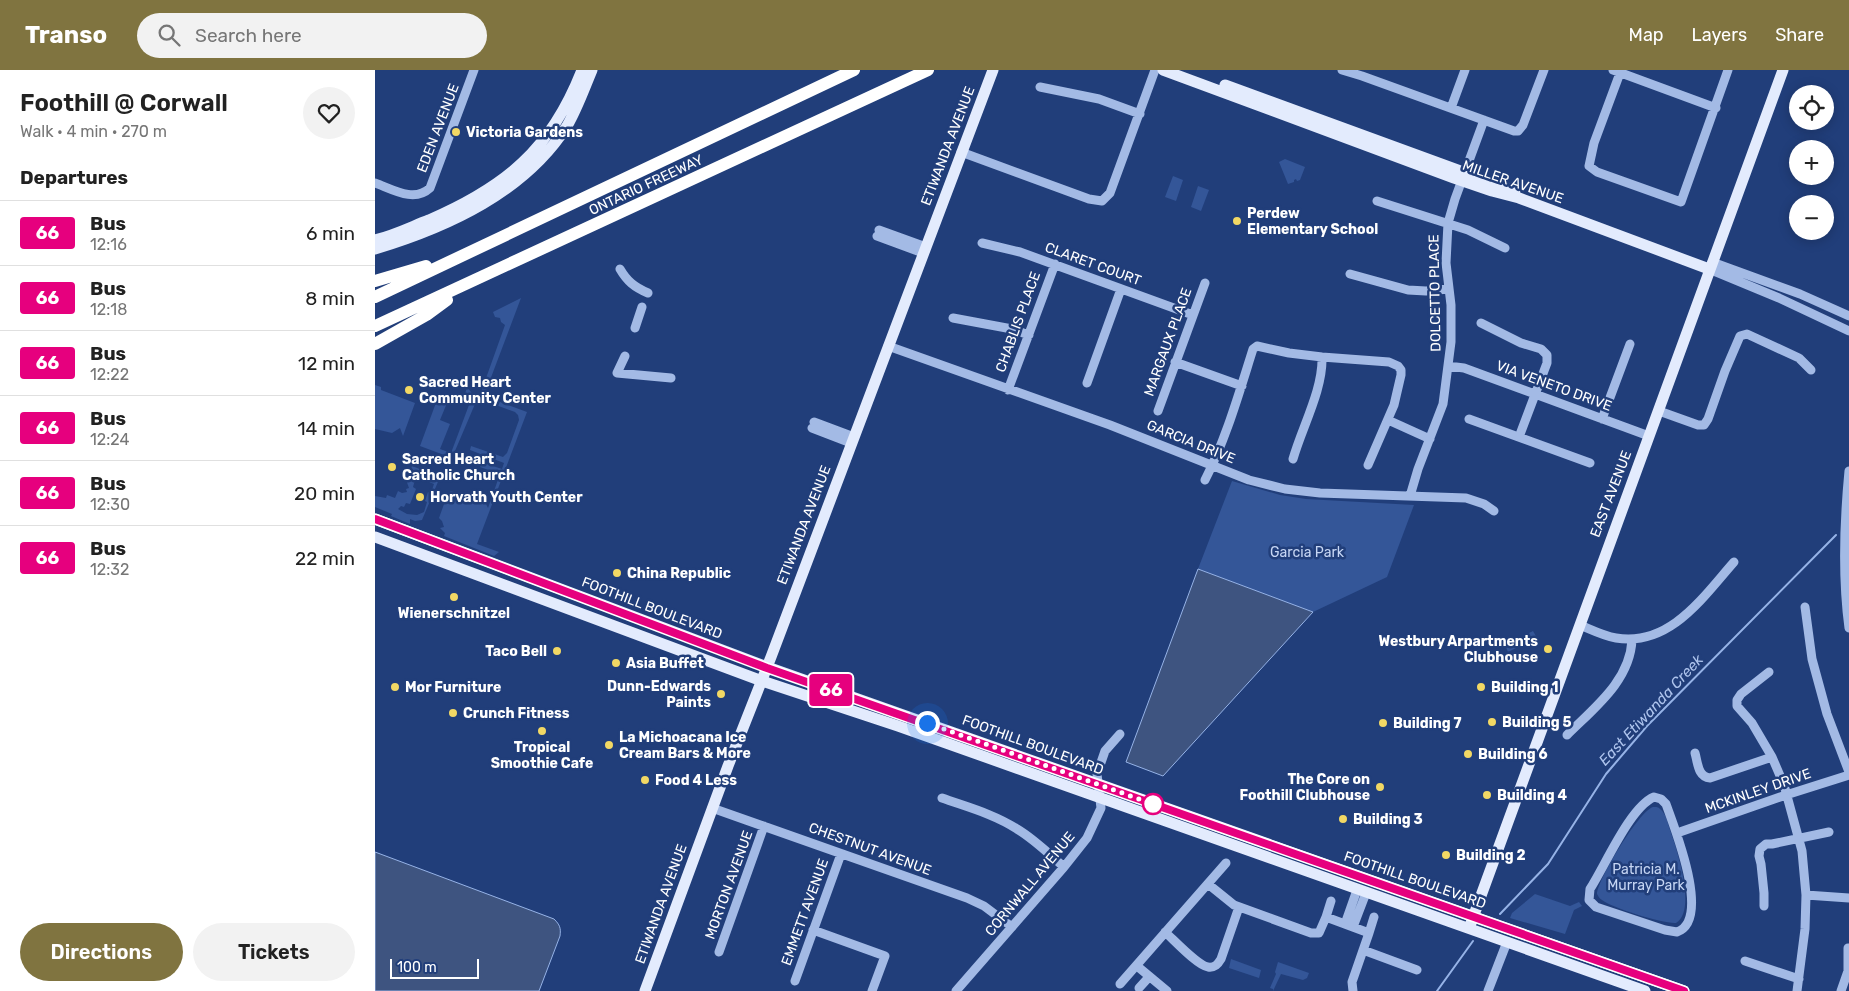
<!DOCTYPE html>
<meta charset="utf-8">
<style>
:root{--surface:#fff;--page:#f2f2f2;--text:#222;--muted:#767676;--line:#e0e0e0;--accent:#807440}
body{margin:0;font-family:Rubik,sans-serif;background:var(--page);color:var(--text);height:100vh;display:flex;flex-direction:column;font-size:19px;white-space:nowrap}
*{box-sizing:border-box;margin:0}
p{font-size:16px;color:var(--muted)}
.icon{flex:none;width:28px;height:28px;fill:none;stroke:currentColor;stroke-width:2;stroke-linecap:round;stroke-linejoin:round}
.map{position:relative;flex:1;overflow:hidden}
.details{display:flex;flex-direction:column;background:var(--surface);width:375px}
.details>*{flex:none}
.badge{padding:0 10px;border-radius:4px;font-size:18px;line-height:32px}
.buttons{position:absolute;left:1414px;top:15px;display:grid;gap:10px}
.buttons a{display:grid;place-items:center;width:45px;height:45px;border-radius:50%;background:var(--surface);box-shadow:0 2px 12px #0003;font-size:25px}
.scale{position:absolute;left:15px;bottom:12px;width:89px;box-sizing:border-box;padding-left:5px;border:2px solid #fff;border-top:0;font-size:14px;line-height:18px;white-space:nowrap;color:#fff;-webkit-text-stroke:4px #213e7a;paint-order:stroke}
.you{position:absolute;width:25px;height:25px;margin:-12px;border:4px solid #fff;border-radius:50%;background:#1a73e8;box-shadow:0 0 0 8px #1a73e833}
.map>.badge{position:absolute;translate:-50% -50%;box-shadow:0 0 0 2px #fff}
h2{padding:0 20px;font-size:19px;line-height:45px}
.round{display:grid;place-items:center;flex:none;width:52px;height:52px;border-radius:26px;background:var(--page)}
.summary{display:flex;align-items:center;justify-content:space-between;height:85px;padding:0 20px}
h1{font-size:24px;font-weight:600;line-height:38px}
.cta{display:flex;gap:10px;margin-top:auto;padding:10px 20px}
.cta a{flex:1;height:58px;border-radius:30px;background:var(--accent);color:#fff;font-size:20px;font-weight:600;line-height:58px;text-align:center}
.cta a+a{background:var(--page);color:var(--text)}
ul{padding:0;list-style:none}
li{display:flex;align-items:center;gap:15px;height:65px;padding:0 20px;border-top:1px solid var(--line)}
li div{flex:1}
li b{display:block;font-size:19px}
li em{font-style:normal}
li .badge{min-width:55px;font-weight:700;text-align:center}
header{display:flex;align-items:center;gap:30px;box-sizing:border-box;height:70px;padding:0 25px;background:var(--accent);color:#fff}
header strong{font-size:24px}
nav{display:flex;gap:28px;margin-inline-start:auto;font-size:18px}
.search{width:350px;height:45px;background:var(--page);display:flex;align-items:center;gap:12px;box-sizing:border-box;padding:0 18px;border-radius:28px;color:var(--muted);font-size:19px}
main{display:flex;flex:1;min-height:0}
.map>svg:first-child{display:block}
.green{fill:#345698}
.water{fill:#3e5480;stroke:#96b3e7}
.lines{fill:none;stroke-linecap:round;stroke-linejoin:round}
.stream{stroke:#96b3e7;stroke-width:2}
.minor{stroke:#a3bae5;stroke-width:9}
.major{stroke:#e3ebfd;stroke-width:11}
.highway{stroke:#fff;stroke-width:12}
.line-casing{stroke:#fff;stroke-width:11}
.line{stroke:#e6007e;stroke-width:8}
.walk{stroke:#fff;stroke-width:5;stroke-dasharray:0 9}
.poi-dot{fill:#f2d864;stroke:#213e7a;stroke-width:2}
.stop-dot{fill:#fff;stroke:#e6007e;stroke-width:2.5}
.labels{text-anchor:middle;dominant-baseline:central;stroke-width:5;stroke-linejoin:round;paint-order:stroke}
.street-label{font-size:14px;fill:#fff;stroke:#213e7a}
.poi-label{font-size:14px;font-weight:bold;fill:#fff;stroke:#213e7a;text-anchor:start}
.park-label{font-size:14px;fill:#c6d6f4;stroke:#213e7a}
.water-label{font-size:15px;font-style:italic;fill:#aec4ed;stroke:#213e7a}
</style>
<header>
<strong>Transo</strong>
<div class="search"><svg class="icon" aria-label="search" viewBox="0 0 24 24"><circle cx="10" cy="10" r="6"/><path d="M15 15l6 6"/></svg>Search here</div>
<nav><a>Map</a><a>Layers</a><a>Share</a></nav>
</header>
<main>
<section class="details">
<div class="summary"><div><h1>Foothill @ Corwall</h1><p>Walk · 4 min · 270 m</p></div><a class="round"><svg class="icon" aria-label="heart" viewBox="0 0 24 24"><path d="M12 20l-8-8c-3-5 5-10 8-4 3-6 11-1 8 4z"/></svg></a></div>
<h2>Departures</h2>
<ul>
<li><span class="badge" style="background:#e6007e;color:#fff">66</span><div><b>Bus</b><p>12:16</p></div><em>6 min</em></li>
<li><span class="badge" style="background:#e6007e;color:#fff">66</span><div><b>Bus</b><p>12:18</p></div><em>8 min</em></li>
<li><span class="badge" style="background:#e6007e;color:#fff">66</span><div><b>Bus</b><p>12:22</p></div><em>12 min</em></li>
<li><span class="badge" style="background:#e6007e;color:#fff">66</span><div><b>Bus</b><p>12:24</p></div><em>14 min</em></li>
<li><span class="badge" style="background:#e6007e;color:#fff">66</span><div><b>Bus</b><p>12:30</p></div><em>20 min</em></li>
<li><span class="badge" style="background:#e6007e;color:#fff">66</span><div><b>Bus</b><p>12:32</p></div><em>22 min</em></li>
</ul>
<div class="cta"><a>Directions</a><a>Tickets</a></div>
</section>
<div class="map">
<svg width="1474" height="921" viewBox="0 0 1474 921">
<rect width="100%" height="100%" fill="#213e7a"/>
<!-- green -->
<path class="green" d="M910,89L930,97L925,110L922,111L921,109L919,110V112L913,114L904,92Z
M798,106L808,110L801,131L790,127Z
M823,116L834,120L826,141L816,137Z
M146,228L109,326L152,342L102,474L124,482L119,486L69,466L70,463L65,458L69,457L67,451L64,448L73,423L76,421L111,434L113,438L125,404L105,397L106,392L127,399L129,393L95,380L96,376L128,387L132,383L144,350L143,345L140,342L110,331L105,325L130,255L126,252L125,248L120,247L118,242Z
M0,315L6,317V320L40,333L28,366L25,358L17,363L0,359Z
M92,317L99,326L100,334L77,388L45,376L62,330L72,333L65,350L75,354L65,379L76,383L97,327L90,324Z
M37,396L65,407L47,450L40,451L35,449V454L16,446L17,444L0,437V426L11,428L12,425L20,428L23,421L27,423L32,422L31,419L34,418L30,407L40,410L38,417L41,419L35,434L31,433L29,437L26,436L23,439L32,444L42,445L49,442L52,432L50,431L53,422L56,423L59,414L34,404Z
M857,411L905,425L931,429L1039,435L1012,507L938,542L823,499Z
M1158,561L1162,568L1133,582L1130,575Z
M1278,737C1282,737 1283,737 1285,739C1291,743 1293,754 1295,760C1302,779 1322,841 1301,853C1289,854 1237,838 1227,830C1224,828 1224,827 1222,824C1223,809 1264,741 1278,737Z
M1160,824L1195,836L1204,832L1207,836L1199,840L1190,864L1135,848L1137,843Z
M856,889L886,900L884,908L854,898Z
M903,892L934,903L932,908L928,910L906,904L898,921V919L895,918L901,904L900,902Z"/>
<!-- water -->
<path class="water" d="M823,499L938,542L788,706L751,692Z
M0,782L179,849C185,855 186,858 185,866L164,921H0Z"/>
<g class="lines">
<!-- stream -->
<path class="stream" d="M1125,844L1173,794L1231,704L1272,656L1461,465
M1062,921L1098,871"/>
<!-- minor -->
<path class="minor" d="M967,0L987,6L1139,61H1143L1148,55L1169,0
M1238,0L1341,38
M1245,3L1219,73L1214,96L1222,102L1306,132L1353,0
M665,17L724,29L765,44
M1076,38L1090,0
M586,82L714,129L727,131L735,123L780,0
M0,113C17,119 39,133 55,118L99,0
M1002,131L1093,160L1130,178
M504,160L551,177
M502,166L548,183
M607,173L645,182L818,245
M1337,192L1425,224L1474,246
M245,199C252,211 259,217 273,223
M1334,199L1404,228L1474,261
M975,204L1033,220L1051,221L1074,219
M578,248L637,259L654,265
M1106,253L1146,273L1166,279L1172,285V293L1144,367
M260,258L267,237
M513,276L735,355L874,410L910,419L945,423L1091,428L1109,434L1119,441
M250,286L242,303L296,308
M800,292L867,316
M1073,296L1089,298L1274,366
M712,313L746,219
M633,320L680,194
M783,341L830,213
M1284,341L1323,355H1329L1333,349L1350,301L1365,266L1372,264L1424,288L1436,300
M1094,349L1215,393
M1227,349L1255,274
M1013,350L1055,369
M439,352L479,367
M437,358L476,373
M918,389C927,357 948,320 947,287
M1474,401C1469,453 1467,506 1474,558
M830,410C851,369 864,323 878,279L882,276L914,283L947,287L1014,292L1023,296L1026,300V305L1019,335L993,395
M1035,426L1043,399L1068,334L1076,272V235L1071,193L1073,153L1080,129L1109,50
M1430,537L1437,589L1452,644L1474,702
M1205,555C1217,560 1229,566 1241,568C1295,577 1328,527 1359,492
M1394,602L1366,624L1362,630V636L1377,653L1397,687L1409,715L1427,781L1431,825L1430,859L1422,921
M1192,665C1219,638 1255,611 1257,570
M1320,683C1323,694 1323,707 1335,708L1397,687
M1279,727L1286,729L1291,734C1299,757 1337,850 1302,862L1290,860L1221,837L1214,830L1215,819C1230,796 1255,737 1279,727Z
M567,728C592,737 619,744 642,759C659,769 674,784 689,797
M337,738L592,828L609,836L637,857
M1302,763L1411,725L1474,705
M833,814L859,835L936,863H944L951,847L994,863L977,912L978,921
M1431,825L1474,828
M1389,836V823L1386,794L1384,786L1385,779L1391,774H1397L1454,762
M951,847L956,831
M970,854L982,820
M978,857L991,823
M438,860L510,886L497,921
M790,862C799,870 823,896 833,897C840,898 843,894 846,889L864,837
M994,863L999,847
M988,880L1042,900
M344,882L389,756
M1370,891L1424,909
M762,896L792,921
M420,911L466,784
M745,914L851,793
M764,918L774,907
M581,921L689,797L712,768L726,738L722,704L730,681L745,664
M1113,921L1132,872
M1466,921L1473,901V878"/>
<!-- major -->
<path class="major" d="M788,0L1079,108L1117,121L1144,128L1334,199
M850,15L1140,121
M0,170C18,166 36,157 54,150C130,117 176,80 207,0
M0,179C73,157 150,122 192,56C202,39 209,19 217,0
M0,449L392,597L1309,921
M0,467L387,611L523,656L1270,921
M1096,853L1408,0
M270,921L353,696L396,587L618,0"/>
<!-- highway -->
<path class="highway" d="M0,211L51,196
M0,227L479,0
M0,256L553,0
M0,274L53,244L72,230"/>
</g>
<g class="lines">
<!-- line casing -->
<g class="line-casing">
<path id="line" d="M0,449L392,598L1309,921"/>
</g>
<!-- line -->
<use href="#line" class="line"/>
<!-- walk -->
<path class="walk" d="M552,653L778,734"/>
</g>
<!-- markers -->
<g class="poi-dot">
<circle cx="81" cy="62" r="5"/>
<circle cx="862" cy="151" r="5"/>
<circle cx="34" cy="320" r="5"/>
<circle cx="17" cy="397" r="5"/>
<circle cx="45" cy="427" r="5"/>
<circle cx="242" cy="503" r="5"/>
<circle cx="79" cy="527" r="5"/>
<circle cx="1173" cy="579" r="5"/>
<circle cx="182" cy="581" r="5"/>
<circle cx="241" cy="593" r="5"/>
<circle cx="20" cy="617" r="5"/>
<circle cx="1106" cy="617" r="5"/>
<circle cx="346" cy="624" r="5"/>
<circle cx="78" cy="643" r="5"/>
<circle cx="1117" cy="652" r="5"/>
<circle cx="1008" cy="653" r="5"/>
<circle cx="167" cy="661" r="5"/>
<circle cx="234" cy="675" r="5"/>
<circle cx="1093" cy="684" r="5"/>
<circle cx="270" cy="710" r="5"/>
<circle cx="1005" cy="717" r="5"/>
<circle cx="1112" cy="725" r="5"/>
<circle cx="968" cy="749" r="5"/>
<circle cx="1071" cy="785" r="5"/>
</g>
<circle class="stop-dot" cx="778" cy="734" r="10"/>
<g class="labels">
<!-- street labels -->
<g class="street-label">
<text transform="translate(63 58) rotate(-69)">EDEN AVENUE</text>
<text transform="translate(573 76) rotate(-69)">ETIWANDA AVENUE</text>
<text transform="translate(1138 112) rotate(19)">MILLER AVENUE</text>
<text transform="translate(271 115) rotate(-25)">ONTARIO FREEWAY</text>
<text transform="translate(718 194) rotate(20)">CLARET COURT</text>
<text transform="translate(1060 223) rotate(-91)">DOLCETTO PLACE</text>
<text transform="translate(643 252) rotate(-70)">CHABLIS PLACE</text>
<text transform="translate(793 272) rotate(-70)">MARGAUX PLACE</text>
<text transform="translate(1179 316) rotate(20)">VIA VENETO DRIVE</text>
<text transform="translate(816 372) rotate(22)">GARCIA DRIVE</text>
<text transform="translate(1236 424) rotate(-69)">EAST AVENUE</text>
<text transform="translate(429 455) rotate(-69)">ETIWANDA AVENUE</text>
<text transform="translate(277 538) rotate(21)">FOOTHILL BOULEVARD</text>
<text transform="translate(658 675) rotate(20)">FOOTHILL BOULEVARD</text>
<text transform="translate(1383 721) rotate(-19)">MCKINLEY DRIVE</text>
<text transform="translate(495 779) rotate(20)">CHESTNUT AVENUE</text>
<text transform="translate(1040 810) rotate(19)">FOOTHILL BOULEVARD</text>
<text transform="translate(655 814) rotate(-50)">CORNWALL AVENUE</text>
<text transform="translate(354 815) rotate(-70)">MORTON AVENUE</text>
<text transform="translate(286 834) rotate(-70)">ETIWANDA AVENUE</text>
<text transform="translate(430 842) rotate(-70)">EMMETT AVENUE</text>
</g>
<!-- poi labels -->
<g class="poi-label">
<text x="91" y="62">Victoria Gardens</text>
<text x="872" y="143">Perdew<tspan x="872" dy="16">Elementary School</tspan></text>
<text x="44" y="312">Sacred Heart<tspan x="44" dy="16">Community Center</tspan></text>
<text x="27" y="389">Sacred Heart<tspan x="27" dy="16">Catholic Church</tspan></text>
<text x="55" y="427">Horvath Youth Center</text>
<text x="252" y="503">China Republic</text>
<text x="79" y="543" text-anchor="middle">Wienerschnitzel</text>
<text x="1163" y="571" text-anchor="end">Westbury Arpartments<tspan x="1163" dy="16">Clubhouse</tspan></text>
<text x="172" y="581" text-anchor="end">Taco Bell</text>
<text x="251" y="593">Asia Buffet</text>
<text x="336" y="616" text-anchor="end">Dunn-Edwards<tspan x="336" dy="16">Paints</tspan></text>
<text x="30" y="617">Mor Furniture</text>
<text x="1116" y="617">Building 1</text>
<text x="88" y="643">Crunch Fitness</text>
<text x="1127" y="652">Building 5</text>
<text x="1018" y="653">Building 7</text>
<text x="244" y="667">La Michoacana Ice<tspan x="244" dy="16">Cream Bars &amp; More</tspan></text>
<text x="167" y="677" text-anchor="middle">Tropical<tspan x="167" dy="16">Smoothie Cafe</tspan></text>
<text x="1103" y="684">Building 6</text>
<text x="995" y="709" text-anchor="end">The Core on<tspan x="995" dy="16">Foothill Clubhouse</tspan></text>
<text x="280" y="710">Food 4 Less</text>
<text x="1122" y="725">Building 4</text>
<text x="978" y="749">Building 3</text>
<text x="1081" y="785">Building 2</text>
</g>
<!-- park labels -->
<g class="park-label">
<text x="932" y="482">Garcia Park</text>
<text x="1271" y="799">Patricia M.<tspan x="1271" dy="16">Murray Park</tspan></text>
</g>
<!-- water labels -->
<g class="water-label">
<text transform="translate(1276 640) rotate(-47)">East Etiwanda Creek</text>
</g>
</g>
</svg>
<div class="buttons">
<a><svg class="icon" aria-label="locate" viewBox="0 0 24 24"><circle cx="12" cy="12" r="6"/><path d="M12 2v4M12 18v4M2 12h4M18 12h4"/></svg></a>
<a>+</a>
<a>−</a>
</div>
<div class="scale">100 m</div>
<div class="you" style="left:552px;top:653px"></div>
<b class="badge" style="left:456px;top:620px;background:#e6007e;color:#fff">66</b>
</div>
</main>
